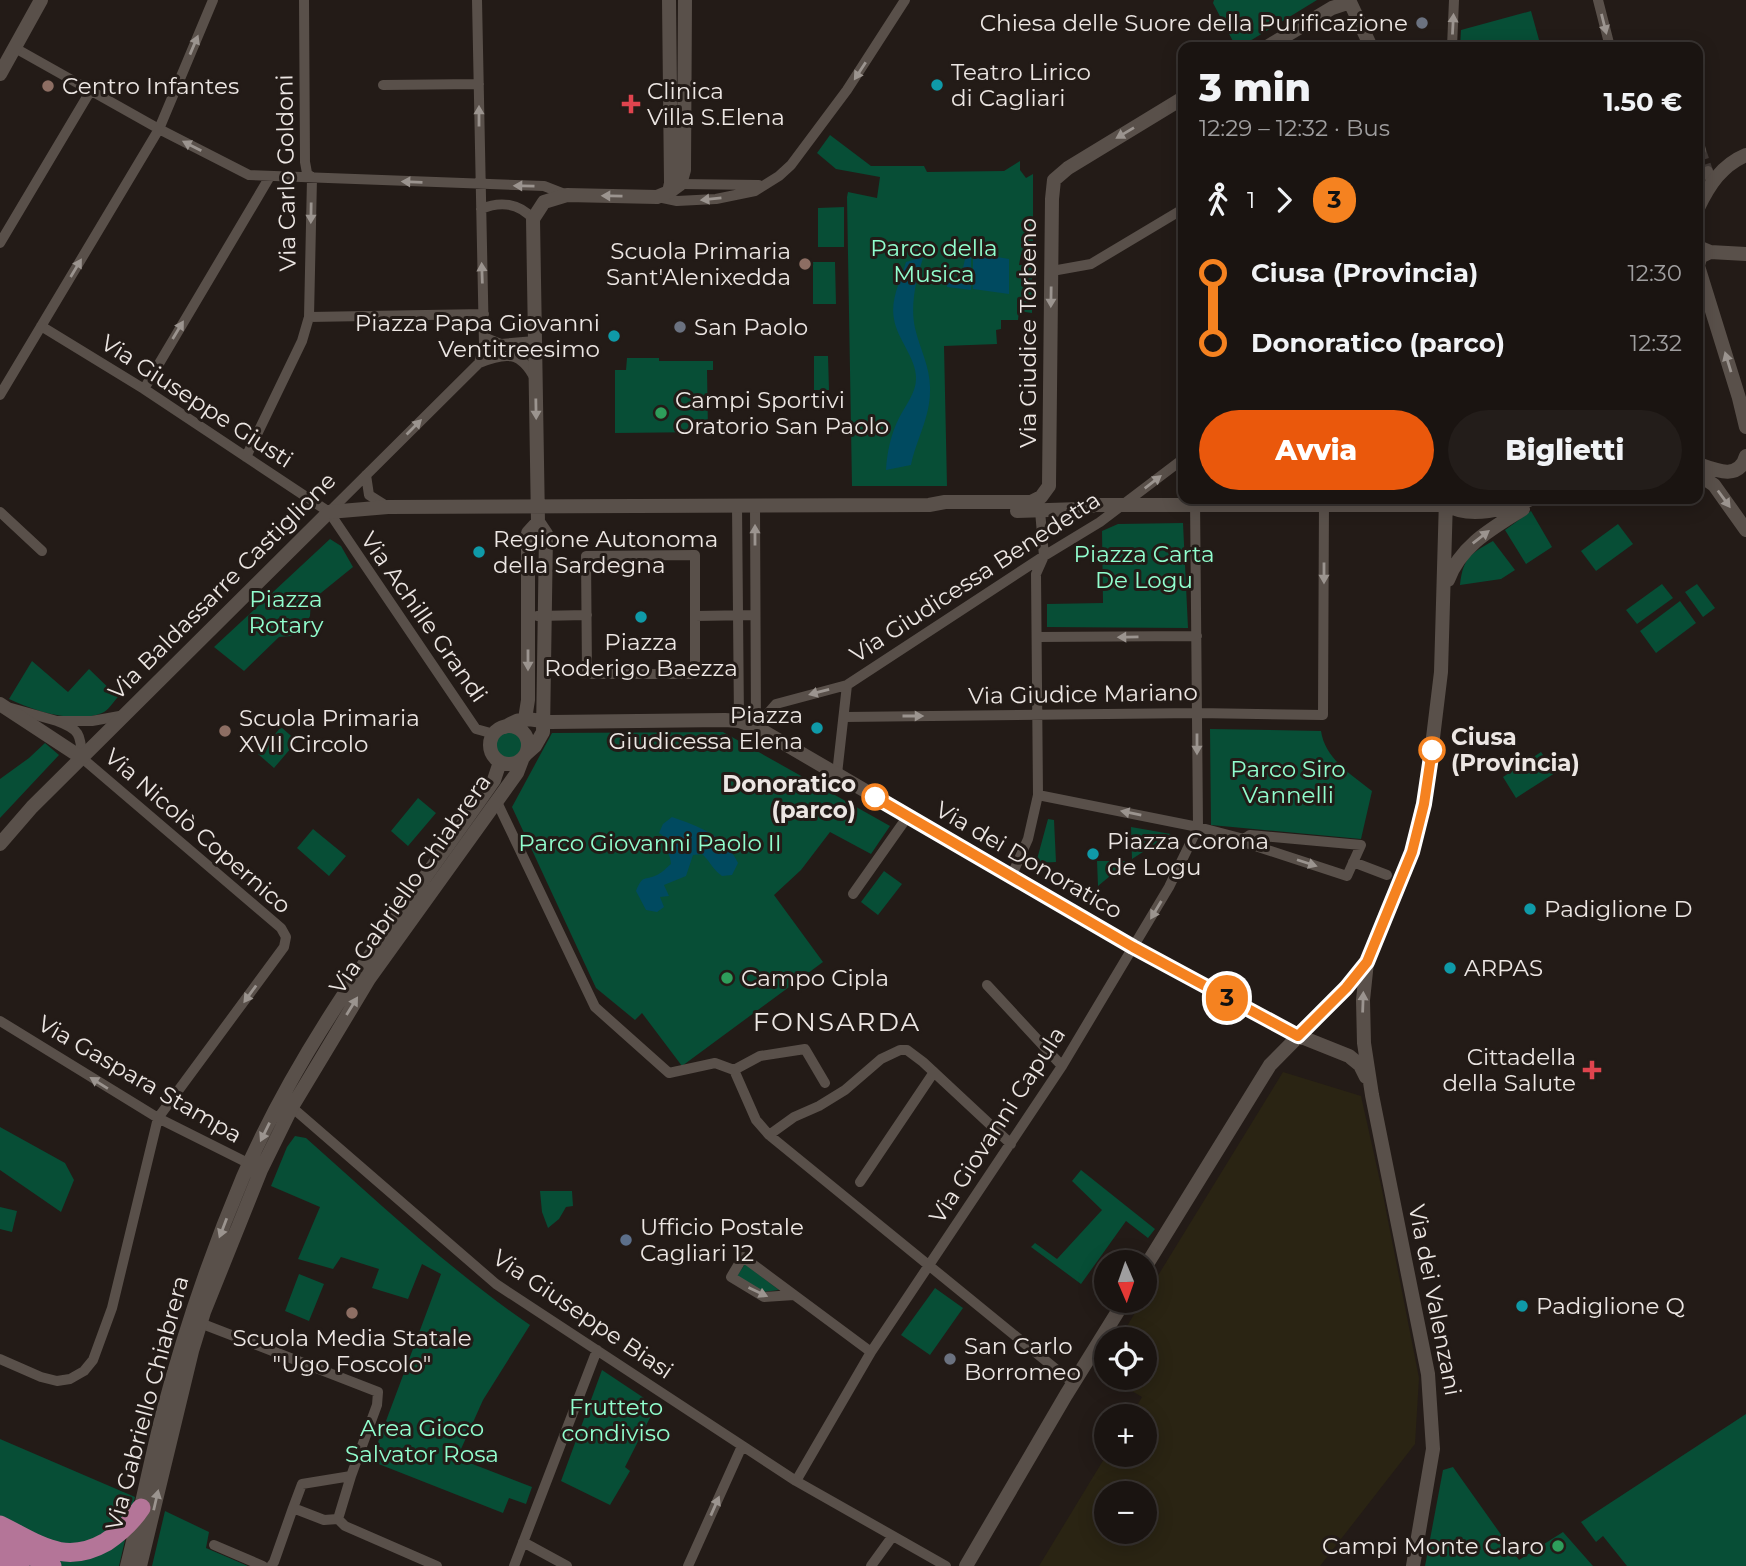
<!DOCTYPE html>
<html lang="it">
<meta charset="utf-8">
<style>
:root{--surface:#1a1411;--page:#231d1a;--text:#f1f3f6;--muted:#9f9e9f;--line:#383331;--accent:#ea580c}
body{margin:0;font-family:Montserrat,sans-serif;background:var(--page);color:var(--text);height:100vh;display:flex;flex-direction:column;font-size:26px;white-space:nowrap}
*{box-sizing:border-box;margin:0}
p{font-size:23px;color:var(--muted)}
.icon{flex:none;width:38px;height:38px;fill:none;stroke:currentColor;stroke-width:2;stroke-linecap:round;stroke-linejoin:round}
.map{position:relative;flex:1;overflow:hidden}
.side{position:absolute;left:1178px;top:42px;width:525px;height:462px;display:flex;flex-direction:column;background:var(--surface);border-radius:14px;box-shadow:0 4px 18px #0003,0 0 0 2px var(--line)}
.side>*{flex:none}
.badge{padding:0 14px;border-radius:23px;font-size:24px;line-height:46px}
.needle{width:46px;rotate:178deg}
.buttons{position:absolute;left:1094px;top:1250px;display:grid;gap:14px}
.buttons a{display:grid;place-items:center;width:63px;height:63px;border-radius:50%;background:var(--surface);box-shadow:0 4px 18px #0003,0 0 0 2px var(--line);font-size:35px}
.map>.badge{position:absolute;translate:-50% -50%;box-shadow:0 0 0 4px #fff}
.legs{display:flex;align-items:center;gap:10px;height:77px;padding:0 21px;font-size:23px}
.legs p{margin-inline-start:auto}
.headline{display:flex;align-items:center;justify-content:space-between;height:119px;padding:0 21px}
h1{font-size:38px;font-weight:800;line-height:52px}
.button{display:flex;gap:14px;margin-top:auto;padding:14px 21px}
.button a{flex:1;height:80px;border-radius:42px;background:var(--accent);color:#fff;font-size:28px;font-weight:800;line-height:80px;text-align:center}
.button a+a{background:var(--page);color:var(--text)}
ul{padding:0 21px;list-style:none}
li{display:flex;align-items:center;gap:24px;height:70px;font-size:26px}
li i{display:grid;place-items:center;width:10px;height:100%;margin:0 9px;background:currentColor}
li i::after{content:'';width:18px;height:18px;margin:-9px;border:5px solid;border-radius:50%;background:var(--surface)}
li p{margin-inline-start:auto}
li:first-child i{background:linear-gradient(#0000 50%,currentColor 0)}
li:last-child i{background:linear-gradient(currentColor 50%,#0000 0)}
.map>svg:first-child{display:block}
.industrial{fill:#2a2413;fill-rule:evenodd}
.green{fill:#074e36}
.water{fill:#004a60}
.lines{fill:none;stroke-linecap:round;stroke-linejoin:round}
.street-tunnel{stroke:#413936;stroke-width:10;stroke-dasharray:10 5;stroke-linecap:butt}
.street{stroke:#59504a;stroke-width:10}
.secondary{stroke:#59504a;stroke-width:14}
.highway{stroke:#b47598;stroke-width:19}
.oneway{fill:#9b948f}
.line-1-casing{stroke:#fff;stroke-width:16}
.line-1{stroke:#f58220;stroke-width:10}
.worship-dot{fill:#6b7280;stroke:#231b17;stroke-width:2.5}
.culture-dot{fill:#0f9aa8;stroke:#231b17;stroke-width:2.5}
.education-dot{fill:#8d6e63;stroke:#231b17;stroke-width:2.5}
.health-dot{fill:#e0444e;stroke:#231b17;stroke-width:2.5}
.leisure-dot{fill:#2e9e5b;stroke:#231b17;stroke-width:2.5}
.stop-1-dot{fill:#fff;stroke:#f58220;stroke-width:3.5}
.service-dot{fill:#5c6f8a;stroke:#231b17;stroke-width:2.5}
.labels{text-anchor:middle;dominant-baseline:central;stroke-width:6;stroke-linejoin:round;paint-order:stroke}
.poi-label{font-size:23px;fill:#ece6e3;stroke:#231b17;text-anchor:start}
.street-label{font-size:23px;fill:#ece6e3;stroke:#231b17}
.park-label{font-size:23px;fill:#91fece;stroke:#231b17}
.stop-label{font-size:23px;font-weight:bold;fill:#ece6e3;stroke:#231b17;text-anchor:start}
.quarter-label{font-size:26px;letter-spacing:2px;fill:#ece6e3;stroke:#231b17}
</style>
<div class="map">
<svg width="1746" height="1566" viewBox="0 0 1746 1566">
<rect width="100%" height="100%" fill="#231b17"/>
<!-- industrial -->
<path class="industrial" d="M1283,1072L1361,1096L1382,1190L1419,1378L1415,1444L1320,1566H1039L1107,1454H1144V1416H1131L1142,1397L1108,1377H1144V1339H1119ZM1106,1493H1144V1531H1106Z"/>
<!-- green -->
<path class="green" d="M1214,0H1317L1240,47H1236L1213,3Z
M1531,11L1541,47H1460L1461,30Z
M830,135L871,166H924L927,172L1004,171L1020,161V170L1026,178L1033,174V259L1021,254L1019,265L1032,266V313L1019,311L1018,320H1001V329L996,330L997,344L944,346L947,486H852L847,197L848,192L877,198L880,177L836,169L817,153Z
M844,207V247H818V208Z
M813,262H835L836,304H813Z
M814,356H828L829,390H814Z
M627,358H659V361H713V370H707L708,432L615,433V370H626Z
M1531,511L1552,547L1526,564L1505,530Z
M1183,523L1188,628L1047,627V604L1103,603L1102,531L1118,524Z
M1618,524L1633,544L1596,571L1581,551Z
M330,539L341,546L353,567L311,601L310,616L303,629L291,636L279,637L244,671L214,647Z
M1493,541L1515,570L1501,579L1460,585C1463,558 1470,554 1493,541Z
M1662,584L1673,598L1637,624L1626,610Z
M1697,584L1715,608L1703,617L1685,592Z
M1680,601L1696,623L1656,653L1640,631Z
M32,661L68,692L89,669L118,697C113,702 109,710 102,713C74,724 34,711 9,699Z
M281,727L297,741L274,768L258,754Z
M502,728C516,728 525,729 528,745L513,764C498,765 488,754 491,739Z
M1210,729L1321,731C1325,759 1352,775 1372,791L1361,839L1211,825Z
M723,732L890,826L871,854L830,832L801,870L774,895L823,962L682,1066L642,1013L635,1020L596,988L512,807L552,733Z
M45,743L59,755L0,818V779L29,758Z
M1541,752L1555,773L1516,798L1503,777Z
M418,798L436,813L408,846L391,831Z
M1048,819L1054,820L1056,862L1036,863Z
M1131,827L1171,834L1132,859Z
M313,829L346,856L329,876L297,848Z
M1097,861H1128L1098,886Z
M884,871L902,884L878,915L861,902Z
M0,1127L65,1163L74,1180L61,1212L0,1170Z
M295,1136L306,1138C379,1203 450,1270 530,1325L483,1400L457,1458L532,1487L526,1504L509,1498L503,1513L371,1461L441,1274L422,1264L408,1299L372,1288L379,1269L341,1257L333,1269L298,1259L320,1207L271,1186L287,1147Z
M1081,1170L1155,1229L1148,1238L1126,1221L1081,1284L1031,1247L1035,1243L1057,1259L1102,1210L1072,1181Z
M540,1191H572L573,1206L566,1207L559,1219L548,1228L542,1212Z
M0,1207L17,1211L12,1232L0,1229Z
M745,1264L779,1290L763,1292L737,1276Z
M299,1274L324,1284L309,1321L285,1311Z
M935,1288L963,1308L930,1355L901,1335Z
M602,1370L656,1406L625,1467L630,1471L610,1505L561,1481Z
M1746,1414V1566H1627L1603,1536L1596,1542L1581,1522Z
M0,1439L135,1497L119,1566H0Z
M1453,1467L1519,1560L1563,1532L1593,1566H1425L1443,1470Z
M165,1511L209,1532L206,1548L248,1566H152Z"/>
<!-- water -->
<path class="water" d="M973,253L1009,259V294L973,289Z
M966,255L971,256V290L947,287L946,276L960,280Z
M919,258H923C916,280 910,305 915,328C920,350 931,368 930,391C930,418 916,440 911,465L886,470C887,452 891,434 899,418C905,406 916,393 916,379C917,359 897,339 894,319C890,299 901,280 906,262Z
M672,817C698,826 726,836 738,863L732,875L722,876C713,870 710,861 702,854L693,855L686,876L664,885L669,896L660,897L664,907L657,912L646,910L636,891C643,874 644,881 657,875C662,873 667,867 671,864C671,854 662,846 663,836L659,833L663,824Z"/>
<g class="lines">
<!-- street-tunnel -->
<path class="street-tunnel" d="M1701,150L1708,171"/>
<!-- street -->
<path class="street" d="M477,0L484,345L479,363
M1598,0L1610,47
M1452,47L1454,0
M15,48L159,129L249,175L544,186L567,195
M383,85L479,84
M1698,140L1701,150
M1708,171L1711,182
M680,184L759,185
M658,197L677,201L716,199L755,191L779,176L791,165L847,90L905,0
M481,209C500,201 519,203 533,219
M0,243L91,90
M1052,271L1091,264L1183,209
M309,317L484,314
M41,326L144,389L329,512
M484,337L501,344L535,341
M144,389L269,178
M0,395L159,129L213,0
M246,457L302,341L309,317L312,178L307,173L305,162L304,0
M366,475L369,495L388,507
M737,505L739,721
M755,506L756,727
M0,512L42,551
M329,512L479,363C506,352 521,351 535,379
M329,512L476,729L494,734
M695,555V674H587L586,556Z
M537,616L587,615
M695,616L755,615
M1037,637L1197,636
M11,708L57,721H92L125,715
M845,717L1197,713L1323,715L1324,499
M756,727L776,704L847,685L1044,556L1100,522L1183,459
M837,774L847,685
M1038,795L1198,827L1244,839L1249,844L1347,876L1361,845L1250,835L1244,839
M496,800L595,1007L669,1073L715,1063L734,1070
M1353,862L1387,875
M1011,877L1028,839L1038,795L1036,574L1044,556L1040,511
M853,894L908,816
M987,985L1062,1066
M0,1021L158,1118L256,1167
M734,1070L756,1120L769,1135L1073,1383
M734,1070L760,1056L805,1049L825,1083
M287,1103L496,1284L796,1481L946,1566
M769,1135L794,1117L819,1106L845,1090L881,1059L900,1050H907L923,1062L1011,1144
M860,1182L934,1072
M794,1295L764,1297L731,1277L743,1257L871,1352
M200,1323L378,1392L377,1405L351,1476L338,1519L345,1526L437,1566
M0,1359L41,1377L57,1381L70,1379L84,1371L93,1360L112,1308L158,1118L284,947L286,937L281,928L82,758C81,734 79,729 57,721
M796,1481L871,1352L1062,1066L1169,887L1198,827L1195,499
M338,1519L324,1520L293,1508L302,1484L351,1476
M523,1542L567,1566
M214,1545L263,1566
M271,1566L274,1562L293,1508
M514,1566L597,1350
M688,1566L742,1446
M871,1566L892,1537"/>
<!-- secondary -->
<path class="secondary" d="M1349,0L1371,47
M1267,47L1332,8L1350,2
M0,74L41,0
M669,192L680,184L684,170L685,0
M1698,208C1709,185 1722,165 1746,155
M1698,247L1710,252L1746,254
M1710,252L1700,257L1698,266L1739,398L1746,427
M1698,464C1715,470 1739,481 1746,456
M1698,474L1714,485L1746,530
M1049,486L1052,199L1054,180L1068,168L1183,98
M1017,511L1080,509L1095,505H1446C1470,519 1507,509 1531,499
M1448,580C1461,545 1493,528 1523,509
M0,704L82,758
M525,719L528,700V533L538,522
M490 745a19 19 0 1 1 38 0a19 19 0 1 1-38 0Z
M505,727C525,714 531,721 551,722L725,720L739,721L756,727L1133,947L1299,1036L1349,1056L1360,1065L1366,1077
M526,754L535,746L543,732L546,534L538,522L533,219L544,202L567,195L657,197L669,192L671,183L669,0
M0,844L32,807L329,512L388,507L929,505L945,502H1031L1041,497L1049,486
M1144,1269L1270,1065L1346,988L1366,963
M127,1566C140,1515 150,1463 163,1412C184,1332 211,1253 243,1177C305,1033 405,908 494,780L500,762
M140,1566L192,1351L204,1312L261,1170L292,1107L369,979L517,773L522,760
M966,1566L1066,1395L1125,1300
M1413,1566L1433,1449L1428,1374L1372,1095L1364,1043L1363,1000L1367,962L1412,852L1427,787L1441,672L1446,499"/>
<!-- highway -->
<path class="highway" d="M0,1525C39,1544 64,1566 106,1542C121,1532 131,1523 141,1508
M0,1540L52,1566
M0,1556L20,1566"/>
</g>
<!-- one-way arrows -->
<defs><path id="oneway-solid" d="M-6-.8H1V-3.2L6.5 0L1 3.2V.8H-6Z" transform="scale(1.75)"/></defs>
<g class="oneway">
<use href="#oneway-solid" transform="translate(1453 24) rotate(-87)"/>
<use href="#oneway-solid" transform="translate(1604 24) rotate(76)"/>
<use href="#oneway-solid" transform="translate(194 45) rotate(-67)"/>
<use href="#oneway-solid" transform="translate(860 71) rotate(123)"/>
<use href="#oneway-solid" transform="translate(479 116) rotate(-90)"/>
<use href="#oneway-solid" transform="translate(1125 133) rotate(149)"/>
<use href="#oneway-solid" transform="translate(192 146) rotate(-153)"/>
<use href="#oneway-solid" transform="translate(412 182) rotate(-178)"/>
<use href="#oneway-solid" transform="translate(524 186) rotate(-179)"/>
<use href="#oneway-solid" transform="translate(612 196) rotate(-179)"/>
<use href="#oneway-solid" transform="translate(711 199) rotate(174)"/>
<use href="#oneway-solid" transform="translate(311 213) rotate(91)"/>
<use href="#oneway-solid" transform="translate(76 268) rotate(-59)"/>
<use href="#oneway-solid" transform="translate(482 273) rotate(-92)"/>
<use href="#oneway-solid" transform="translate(1051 297) rotate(91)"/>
<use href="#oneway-solid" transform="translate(178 330) rotate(-59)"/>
<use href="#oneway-solid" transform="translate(1728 362) rotate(-107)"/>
<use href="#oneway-solid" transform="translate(536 409) rotate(89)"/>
<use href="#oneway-solid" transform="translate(414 427) rotate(-45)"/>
<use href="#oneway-solid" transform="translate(1153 482) rotate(-38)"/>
<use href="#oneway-solid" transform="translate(1724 499) rotate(54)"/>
<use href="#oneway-solid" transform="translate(755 535) rotate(-90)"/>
<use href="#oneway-solid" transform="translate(1481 537) rotate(-38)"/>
<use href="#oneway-solid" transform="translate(1324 573) rotate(90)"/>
<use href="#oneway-solid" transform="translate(1128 637) rotate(179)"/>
<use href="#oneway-solid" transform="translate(528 660) rotate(90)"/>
<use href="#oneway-solid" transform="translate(819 692) rotate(165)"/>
<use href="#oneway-solid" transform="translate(913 716)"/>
<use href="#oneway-solid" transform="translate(1197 744) rotate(90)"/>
<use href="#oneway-solid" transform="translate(1131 813) rotate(-169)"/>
<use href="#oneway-solid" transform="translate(1307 863) rotate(18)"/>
<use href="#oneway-solid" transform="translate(1156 910) rotate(121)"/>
<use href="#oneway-solid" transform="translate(250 994) rotate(126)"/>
<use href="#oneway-solid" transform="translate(1363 1002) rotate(-88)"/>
<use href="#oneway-solid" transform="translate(352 1006) rotate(-58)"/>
<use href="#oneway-solid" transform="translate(99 1083) rotate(-148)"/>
<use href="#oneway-solid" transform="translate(265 1132) rotate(116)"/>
<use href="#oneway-solid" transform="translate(223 1228) rotate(111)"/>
<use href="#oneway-solid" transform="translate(758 1292) rotate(25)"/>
<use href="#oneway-solid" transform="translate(156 1500) rotate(-77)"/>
<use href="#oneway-solid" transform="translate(715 1506) rotate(-66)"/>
</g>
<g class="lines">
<!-- line-1 casing -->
<g class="line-1-casing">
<path id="line-1" d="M875,797L1133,947L1298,1036L1346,988L1367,962L1412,852L1424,804L1432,750"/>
</g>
<!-- line-1 -->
<use href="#line-1" class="line-1"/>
</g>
<!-- markers -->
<g class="worship-dot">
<circle cx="1422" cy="23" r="7"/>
<circle cx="680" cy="327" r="7"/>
<circle cx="950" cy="1359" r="7"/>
</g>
<g class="culture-dot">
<circle cx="937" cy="85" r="7"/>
<circle cx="614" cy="336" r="7"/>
<circle cx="479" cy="552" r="7"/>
<circle cx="641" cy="617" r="7"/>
<circle cx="817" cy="728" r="7"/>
<circle cx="1093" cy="854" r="7"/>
<circle cx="1530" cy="909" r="7"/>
<circle cx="1450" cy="968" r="7"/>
<circle cx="1522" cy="1306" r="7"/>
</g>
<g class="education-dot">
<circle cx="48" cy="86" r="7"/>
<circle cx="805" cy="264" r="7"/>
<circle cx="225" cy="731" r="7"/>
<circle cx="352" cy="1313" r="7"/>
</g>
<g class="health-dot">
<path d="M627.5 93.5h7v7h7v7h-7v7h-7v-7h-7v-7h7z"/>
<path d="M1588.5 1059.5h7v7h7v7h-7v7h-7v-7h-7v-7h7z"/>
</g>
<g class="leisure-dot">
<circle cx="661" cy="413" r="7"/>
<circle cx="727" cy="978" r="7"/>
<circle cx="1558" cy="1546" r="7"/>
</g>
<g class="stop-1-dot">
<circle cx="1432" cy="750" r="12"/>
<circle cx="875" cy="797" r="12"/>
</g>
<circle class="service-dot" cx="626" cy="1240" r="7"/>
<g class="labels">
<!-- poi labels -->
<g class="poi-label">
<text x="1408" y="23" text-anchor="end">Chiesa delle Suore della Purificazione</text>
<text x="951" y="72">Teatro Lirico<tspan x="951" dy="26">di Cagliari</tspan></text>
<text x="62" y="86">Centro Infantes</text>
<text x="647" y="91">Clinica<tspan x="647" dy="26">Villa S.Elena</tspan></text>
<text x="791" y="251" text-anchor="end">Scuola Primaria<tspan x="791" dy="26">Sant'Alenixedda</tspan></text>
<text x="600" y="323" text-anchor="end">Piazza Papa Giovanni<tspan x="600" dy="26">Ventitreesimo</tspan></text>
<text x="694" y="327">San Paolo</text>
<text x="675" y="400">Campi Sportivi<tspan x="675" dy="26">Oratorio San Paolo</tspan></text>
<text x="493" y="539">Regione Autonoma<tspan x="493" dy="26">della Sardegna</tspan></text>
<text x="641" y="642" text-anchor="middle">Piazza<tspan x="641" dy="26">Roderigo Baezza</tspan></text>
<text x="803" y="715" text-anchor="end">Piazza<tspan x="803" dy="26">Giudicessa Elena</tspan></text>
<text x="239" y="718">Scuola Primaria<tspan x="239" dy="26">XVII Circolo</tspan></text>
<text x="1107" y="841">Piazza Corona<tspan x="1107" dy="26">de Logu</tspan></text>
<text x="1544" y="909">Padiglione D</text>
<text x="1464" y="968">ARPAS</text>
<text x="741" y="978">Campo Cipla</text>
<text x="1576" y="1057" text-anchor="end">Cittadella<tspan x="1576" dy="26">della Salute</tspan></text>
<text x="640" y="1227">Ufficio Postale<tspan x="640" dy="26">Cagliari 12</tspan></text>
<text x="1536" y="1306">Padiglione Q</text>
<text x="352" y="1338" text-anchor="middle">Scuola Media Statale<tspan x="352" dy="26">"Ugo Foscolo"</tspan></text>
<text x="964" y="1346">San Carlo<tspan x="964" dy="26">Borromeo</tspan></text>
<text x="1544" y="1546" text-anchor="end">Campi Monte Claro</text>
</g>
<!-- street labels -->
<g class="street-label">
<text transform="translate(286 173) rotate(-91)">Via Carlo Goldoni</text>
<text transform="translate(1028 333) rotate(-90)">Via Giudice Torbeno</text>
<text transform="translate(197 401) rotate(33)">Via Giuseppe Giusti</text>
<text transform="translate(975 577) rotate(-33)">Via Giudicessa Benedetta</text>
<text transform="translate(222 586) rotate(-45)">Via Baldassarre Castiglione</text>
<text transform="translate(424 617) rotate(55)">Via Achille Grandi</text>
<text transform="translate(1083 694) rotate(-1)">Via Giudice Mariano</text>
<text transform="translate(198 831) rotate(41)">Via Nicolò Copernico</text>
<text transform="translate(1029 860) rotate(30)">Via dei Donoratico</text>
<text transform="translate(410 884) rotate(-55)">Via Gabriello Chiabrera</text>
<text transform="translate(140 1079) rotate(30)">Via Gaspara Stampa</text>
<text transform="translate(997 1125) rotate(-57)">Via Giovanni Capula</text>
<text transform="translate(1435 1300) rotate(79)">Via dei Valenzani</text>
<text transform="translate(583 1314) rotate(34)">Via Giuseppe Biasi</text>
<text transform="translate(147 1403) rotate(-75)">Via Gabriello Chiabrera</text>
</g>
<!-- park labels -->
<g class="park-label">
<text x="934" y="248">Parco della<tspan x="934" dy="26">Musica</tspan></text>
<text x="1144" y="554">Piazza Carta<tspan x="1144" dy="26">De Logu</tspan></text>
<text x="286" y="599">Piazza<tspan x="286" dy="26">Rotary</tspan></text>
<text x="1288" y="769">Parco Siro<tspan x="1288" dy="26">Vannelli</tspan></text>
<text x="650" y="843">Parco Giovanni Paolo II</text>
<text x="616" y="1407">Frutteto<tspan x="616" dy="26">condiviso</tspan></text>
<text x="422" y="1428">Area Gioco<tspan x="422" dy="26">Salvator Rosa</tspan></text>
</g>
<!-- stop labels -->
<g class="stop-label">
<text x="1451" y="737">Ciusa<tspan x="1451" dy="26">(Provincia)</tspan></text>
<text x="856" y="784" text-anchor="end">Donoratico<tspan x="856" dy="26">(parco)</tspan></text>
</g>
<!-- quarter labels -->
<g class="quarter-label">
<text x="837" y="1022">FONSARDA</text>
</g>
</g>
</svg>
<div class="buttons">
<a><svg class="needle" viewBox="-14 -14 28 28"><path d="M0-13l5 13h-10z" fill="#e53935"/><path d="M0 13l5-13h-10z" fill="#9f9e9f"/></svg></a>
<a><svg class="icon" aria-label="locate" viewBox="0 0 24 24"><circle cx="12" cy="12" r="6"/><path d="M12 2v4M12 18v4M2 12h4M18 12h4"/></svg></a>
<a>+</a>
<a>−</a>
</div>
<b class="badge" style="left:1227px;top:998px;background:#f58220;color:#111">3</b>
<section class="side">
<div class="headline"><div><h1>3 min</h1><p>12:29 – 12:32 · Bus</p></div><b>1.50 €</b></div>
<div class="legs"><svg class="icon" aria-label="walk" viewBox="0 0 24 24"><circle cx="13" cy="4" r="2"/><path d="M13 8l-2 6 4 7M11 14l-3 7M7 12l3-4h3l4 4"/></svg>1<svg class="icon" aria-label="forward" viewBox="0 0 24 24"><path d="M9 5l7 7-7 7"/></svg><b class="badge" style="background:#f58220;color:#111">3</b></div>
<ul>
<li><i style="color:#f58220"></i><b>Ciusa (Provincia)</b><p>12:30</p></li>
<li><i style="color:#f58220"></i><b>Donoratico (parco)</b><p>12:32</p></li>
</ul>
<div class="button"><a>Avvia</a><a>Biglietti</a></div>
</section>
</div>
